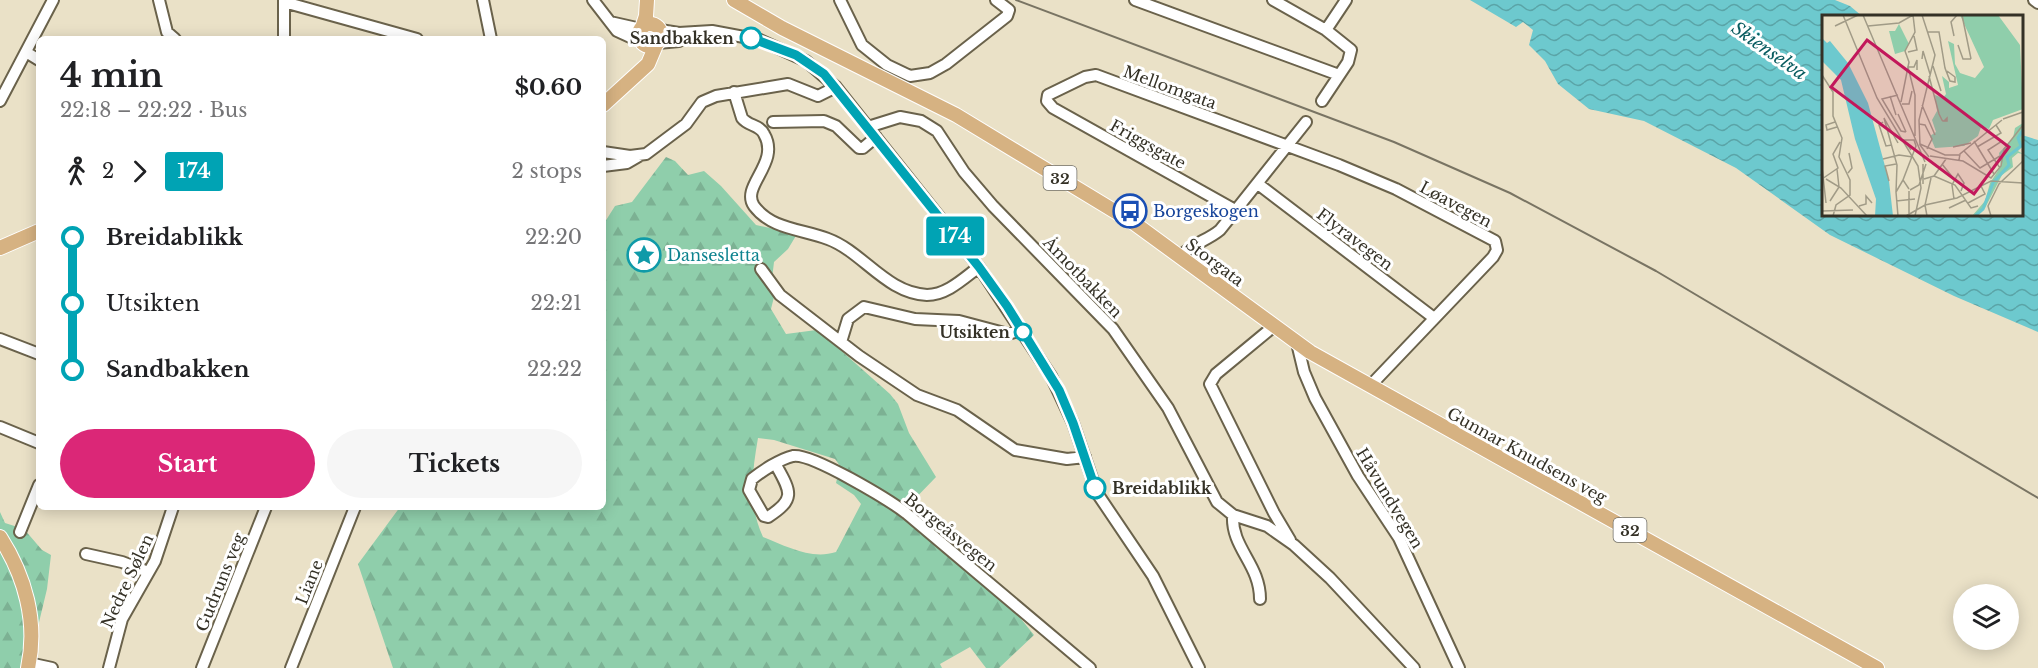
<!DOCTYPE html>
<meta charset="utf-8">
<style>
:root{--surface:#fff;--page:#f6f6f6;--text:#202124;--muted:#757577;--accent:#db2777}
body{margin:0;font-family:"Libre Baskerville",serif;background:var(--page);color:var(--text);height:100vh;display:flex;flex-direction:column;font-size:22px;white-space:nowrap}
*{box-sizing:border-box;margin:0}
p{font-size:20px;color:var(--muted)}
.icon{flex:none;width:33px;height:33px;fill:none;stroke:currentColor;stroke-width:2;stroke-linecap:round;stroke-linejoin:round}
.map{position:relative;flex:1;overflow:hidden}
.sheet{position:absolute;left:36px;top:36px;width:570px;height:474px;display:flex;flex-direction:column;background:var(--surface);border-radius:9px;box-shadow:0 3px 15px #0003}
.sheet>*{flex:none}
.badge{padding:0 12px;border-radius:4px;font-size:21px;line-height:39px}
.fabs{position:absolute;left:1953px;top:584px;display:grid;gap:12px}
.fabs a{display:grid;place-items:center;width:66px;height:66px;border-radius:50%;background:var(--surface);box-shadow:0 3px 15px #0003;font-size:30px}
.map>.badge{position:absolute;translate:-50% -50%;box-shadow:0 0 0 3px #fff}
.legs{display:flex;align-items:center;gap:9px;height:66px;padding:0 24px;font-size:20px}
.legs p{margin-inline-start:auto}
.summary{display:flex;align-items:center;justify-content:space-between;height:102px;padding:0 24px}
h1{font-size:33px;font-weight:800;line-height:45px}
.action{display:flex;gap:12px;margin-top:auto;padding:12px 24px}
.action a{flex:1;height:69px;border-radius:36px;background:var(--accent);color:#fff;font-size:24px;font-weight:800;line-height:69px;text-align:center}
.action a+a{background:var(--page);color:var(--text)}
ul{padding:0 24px;list-style:none}
li{display:flex;align-items:center;gap:21px;height:66px;font-size:22px}
li i{display:grid;place-items:center;width:9px;height:100%;margin:0 8px;background:currentColor}
li i::after{content:'';width:15px;height:15px;margin:-8px;border:4px solid;border-radius:50%;background:var(--surface)}
li p{margin-inline-start:auto}
li:first-child i{background:linear-gradient(#0000 50%,currentColor 0)}
li:last-child i{background:linear-gradient(currentColor 50%,#0000 0)}
.map>svg:first-child{display:block}
.forest{fill:url(#forest-firs);fill-rule:evenodd}
.water{fill:url(#water-waves)}
.lines{fill:none;stroke-linecap:round;stroke-linejoin:round}
.minor-casing{stroke:#6a624b;stroke-width:14}
.major-casing{stroke:#fff;stroke-width:16}
.minor{stroke:#fff;stroke-width:10}
.major{stroke:#d6b282;stroke-width:14}
.rail{stroke:#797463;stroke-width:2}
.line-1-casing{stroke:#fff;stroke-width:14}
.line-1{stroke:#00a3b4;stroke-width:9}
.stop-1-dot{fill:#fff;stroke:#00a3b4;stroke-width:3}
.labels{text-anchor:middle;dominant-baseline:central;stroke-width:6;stroke-linejoin:round;paint-order:stroke}
.shield{fill:#fff;stroke:#716f67;stroke-width:1.5}
.shield-label{font-size:15px;font-weight:bold;fill:#343126}
.stop-label{font-size:16px;font-weight:bold;fill:#343126;stroke:#fff;text-anchor:end}
.street-label{font-size:16px;fill:#343126;stroke:#fff}
.transit-label{font-size:16px;fill:#164399;stroke:#fff;text-anchor:start}
.culture-label{font-size:16px;fill:#0d838f;stroke:#fff;text-anchor:start}
.water-label{font-size:18px;font-style:italic;fill:#095c60;stroke:#fff}
.inset-river{fill:none;stroke:#6dc9ce;stroke-width:3}
.inset-road{fill:none;stroke:#a19b87;stroke-width:1.5}
.view{fill:#c2185b;fill-opacity:0.15;stroke:#c2185b;stroke-width:3}
.inset-edge{fill:none;stroke:#343126;stroke-width:3}
</style>
<div class="map">
<svg width="2038" height="668" viewBox="0 0 2038 668">
<defs>
<pattern id="forest-firs" width="22" height="20" patternUnits="userSpaceOnUse" patternTransform="scale(1.5)"><rect width="22" height="20" fill="#8fceab"/><path d="M5 1l3.5 6h-7zM16 11l3.5 6h-7z" fill="#7cb193"/></pattern>
<pattern id="water-waves" width="16" height="10" patternUnits="userSpaceOnUse" patternTransform="scale(1.5)"><rect width="16" height="10" fill="#6dc9ce"/><path d="M0 5q4-4 8 0t8 0" fill="none" stroke="#5aa4a7"/></pattern>
</defs>
<rect width="100%" height="100%" fill="#eae1c7"/>
<!-- forest -->
<path class="forest" d="M666,157L675,161L688,175L704,171L721,186L756,225L797,234L788,249L774,262L772,279L777,285L771,309L786,334L824,329L836,337L837,347L890,394L898,404L909,433L936,477L906,508L1009,604L1034,635L999,668H986L970,647L940,664L942,668H393L358,564L400,507H603V225L615,206L632,202ZM758,438L774,440L835,459L840,466L836,483L854,495L861,504L836,552C811,560 786,546 763,537C748,505 752,472 758,438Z
M0,512L5,523L24,529L42,550L51,555L47,589L28,668H0Z"/>
<!-- water -->
<path class="water" d="M1470,0H1835L1850,6L1862,16H1824V214H2022V135L2038,140V332L1954,296L1830,235L1736,168L1644,121L1589,109L1558,84L1545,61L1529,45L1533,30L1523,22L1516,27Z"/>
<g class="lines">
<!-- minor casing -->
<g class="minor-casing">
<path id="minor" d="M159,0L167,32L175,39
M483,0L491,39
M593,0L617,31L641,42
M840,0L862,45L887,65L910,76L930,73L946,64L1007,16L1009,10L996,0
M1135,0L1339,75
M1273,0L1326,30L1351,50L1348,62L1322,101
M2034,0L2038,3
M284,2L417,39
M610,22L641,29
M660,30L679,33L712,31L760,40L806,61L836,87L979,267L1051,376L1073,423L1097,493L1153,576L1199,668
M1326,30L1346,0
M284,39V0
M658,43L679,41L693,34
M26,52L39,60
M734,92L742,118C748,126 760,125 764,134C781,163 740,186 754,206C772,230 803,229 828,239C863,252 886,293 927,295C947,295 964,278 979,267
M0,101L53,0
M773,122L824,121L836,126L859,148H863L876,137
M868,127L900,117L921,121L937,131L964,172L993,206L1113,329L1168,408L1217,502L1233,515L1267,526L1294,545L1330,578L1414,668
M603,152L630,156L646,154L686,124L702,102L716,96L788,84L818,96L836,87
M603,166L627,163L639,156
M1258,184L1434,318
M1237,211L1053,108L1047,101L1048,95L1085,77L1096,75L1339,165L1396,189L1495,241L1497,250L1493,257L1370,386
M1180,257C1192,243 1207,241 1220,230L1306,122
M761,269L780,295L859,356L917,395L957,410L1015,450L1067,459L1085,457
M1274,326L1216,374L1210,384L1274,513L1290,540
M0,339L39,354
M841,342L848,319L864,307L915,319L959,321L1008,334L1021,330
M1297,343L1304,372L1315,398L1358,476L1399,538L1459,668
M0,427L39,443
M776,465C791,492 796,499 768,517L764,516L749,490L752,479C762,471 780,459 793,456C812,453 889,500 906,513L1090,668
M1233,515C1231,548 1260,564 1260,599
M20,532L39,485
M86,554L122,562L148,572
M29,663L52,668
M109,668L122,619L155,561L173,507
M202,668L266,507
M291,668L355,507"/>
</g>
<!-- major casing -->
<g class="major-casing">
<path id="major" d="M734,0L782,28L956,115L1134,223L1310,352L1877,668
M639 35a11 11 0 1 1 22 0a11 11 0 1 1-22 0Z
M642,28L646,16L647,0
M603,105L648,64L656,45
M0,248L39,231
M0,537C25,576 38,622 28,668"/>
</g>
<!-- minor -->
<use href="#minor" class="minor"/>
<!-- major -->
<use href="#major" class="major"/>
<!-- rail -->
<path class="rail" d="M1016,0L1394,142L1510,193L1656,271L2038,498"/>
</g>
<g class="lines">
<!-- line-1 casing -->
<g class="line-1-casing">
<path id="line-1" d="M751,38L796,55L824,74L979,267L1007,306L1059,390L1073,423L1095,488"/>
</g>
<!-- line-1 -->
<use href="#line-1" class="line-1"/>
</g>
<!-- icons -->
<defs>
<g id="bus-ring" transform="scale(1.725)"><circle r="9.5" fill="#fff" stroke="#1a4fb4" stroke-width="1.5"/><path d="M-5-6H5V4H4V6H2V4H-2V6H-4V4H-5ZM-3.5-4V0h7V-4ZM-3.5 1.2v1.5H-2V1.2ZM2 1.2v1.5H3.5V1.2Z" fill="#1a4fb4"/></g>
<g id="sight-ring" transform="scale(1.725)"><circle r="9.5" fill="#fff" stroke="#0f9aa8" stroke-width="1.5"/><path d="M0-6L1.8-2.2L6-1.7L2.9 1.2L3.7 5.4L0 3.3L-3.7 5.4L-2.9 1.2L-6-1.7L-1.8-2.2Z" fill="#0f9aa8"/></g>
</defs>
<g fill-rule="evenodd">
<use href="#bus-ring" x="1130" y="211"/>
<use href="#sight-ring" x="644" y="255"/>
</g>
<!-- markers -->
<g class="stop-1-dot">
<circle cx="751" cy="38" r="10"/>
<circle cx="1023" cy="332" r="8"/>
<circle cx="1095" cy="488" r="10"/>
</g>
<g class="labels">
<!-- shield labels -->
<g class="shield">
<rect x="1043.5" y="166" width="33" height="24" rx="4.5"/>
<rect x="1613.5" y="518" width="33" height="24" rx="4.5"/>
</g>
<g class="shield-label">
<text x="1060" y="178">32</text>
<text x="1630" y="530">32</text>
</g>
<!-- stop labels -->
<g class="stop-label">
<text x="734" y="38">Sandbakken</text>
<text x="1010" y="332">Utsikten</text>
<text x="1112" y="488" text-anchor="start">Breidablikk</text>
</g>
<!-- street labels -->
<g class="street-label">
<text transform="translate(1170 87) rotate(20)">Mellomgata</text>
<text transform="translate(1148 144) rotate(29)">Friggsgate</text>
<text transform="translate(1456 204) rotate(28)">Løavegen</text>
<text transform="translate(1355 239) rotate(37)">Flyravegen</text>
<text transform="translate(1215 262) rotate(37)">Storgata</text>
<text transform="translate(1083 277) rotate(46)">Åmotbakken</text>
<text transform="translate(1527 455) rotate(29)">Gunnar Knudsens veg</text>
<text transform="translate(1390 498) rotate(59)">Håvundvegen</text>
<text transform="translate(951 532) rotate(39)">Borgeåsvegen</text>
<text transform="translate(127 581) rotate(-65)">Nedre Sølen</text>
<text transform="translate(220 582) rotate(-68)">Gudruns veg</text>
<text transform="translate(309 582) rotate(-68)">Liane</text>
</g>
<!-- transit labels -->
<g class="transit-label">
<text x="1153" y="211">Borgeskogen</text>
</g>
<!-- culture labels -->
<g class="culture-label">
<text x="667" y="255">Dansesletta</text>
</g>
<!-- water labels -->
<g class="water-label">
<text transform="translate(1769 51) rotate(35)">Skienselva</text>
</g>
</g>
<!-- overview -->
<g transform="translate(1822 15)">
<rect width="201" height="201" fill="#eae1c7"/>
<path d="M138,0H176L198,30L201,94L171,105L167,114L159,112L156,121L142,131L113,133L108,121L114,117L110,105L115,96L113,80L121,83L124,79L120,61L127,67V73L136,70L126,26L132,29L133,49L138,58L153,63L162,52ZM201,108L200,132L196,136L201,139L196,138L190,143L191,152L180,160L163,193L150,201L163,186L168,168L179,151L177,138L191,123L193,113Z" fill="#8fceab"/>
<path d="M77,9L87,29L83,36L73,39L67,16H73Z" fill="#8fceab"/>
<path d="M0,23L5,28L8,26L26,48L46,88L67,166L71,201H53L54,184L33,124L19,65L0,46Z" fill="#6dc9ce"/>
<path class="inset-river" d="M153,201L161,194L171,168L187,150L185,142L199,131L196,123L201,115"/>
<path class="inset-road" d="M21,0L55,83L96,151L99,173L93,201M41,0L103,147M100,0L113,40L97,105L98,130L107,142M140,0L149,44M13,11L36,0M46,11L77,8L91,0M105,17H117L123,53L128,66L133,67V62L125,56M132,21L129,7L135,0M136,30L141,44H149M86,37L95,35L92,21M100,44L101,36L108,59M111,51L119,76M0,60L11,77V101L20,123L17,142L28,165V180L14,190L11,201M107,61L117,99L120,105L121,106H125V103L122,106M76,80L60,84L79,116L84,117M68,81L74,100M79,87L87,47L83,36L93,17L91,0M80,89H87L90,76M100,90L113,120M76,99L84,117M62,103L75,150L74,177M62,103L76,128M181,104L201,97M13,107L4,110L5,115L15,112M61,107L57,110L64,131L70,130M97,109L103,110L110,124L105,134M93,121V80L86,52H92L95,45V55M152,126L172,159M98,129L123,140H137M131,132L149,128M155,132L179,118L174,110M142,136L158,153L178,141M108,141L141,146L169,163L179,151L182,134L201,110M61,144L77,140L91,142M137,145L138,139L180,105M120,149L132,164M0,152L4,188M178,153L166,135L180,126L184,131M26,158L30,153L27,138M112,161L133,170L149,193L156,191M0,164L16,153L11,139L18,127M4,164L19,173L45,201M102,164L112,161L124,144M67,166L63,151L74,149M101,169V149M87,174L81,165L94,131L92,125H82L89,135M88,175L97,170L104,149M87,176V201M132,184L130,170L136,159L142,168L139,176M8,186L17,172L15,154M74,186L93,184M146,188L163,179L159,171M37,191L44,189V181L50,188M127,193L144,185M0,196L31,195M76,201L74,177L81,165M84,201L103,190L135,183L169,166L201,168M105,201L103,190L109,163M169,201L166,191L177,169L201,146"/>
<path class="view" d="M45,25L187,132L152,179L9,72Z"/>
<rect width="201" height="201" class="inset-edge"/>
</g>
</svg>
<div class="fabs">
<a><svg class="icon" aria-label="layers" viewBox="0 0 24 24"><path d="M12 4l9 5-9 5-9-5zM3 14l9 5 9-5"/></svg></a>
</div>
<b class="badge" style="left:955px;top:236px;background:#00a3b4;color:#fff">174</b>
<section class="sheet">
<div class="summary"><div><h1>4 min</h1><p>22:18 – 22:22 · Bus</p></div><b>$0.60</b></div>
<div class="legs"><svg class="icon" aria-label="walk" viewBox="0 0 24 24"><circle cx="13" cy="4" r="2"/><path d="M13 8l-2 6 4 7M11 14l-3 7M7 12l3-4h3l4 4"/></svg>2<svg class="icon" aria-label="forward" viewBox="0 0 24 24"><path d="M9 5l7 7-7 7"/></svg><b class="badge" style="background:#00a3b4;color:#fff">174</b><p>2 stops</p></div>
<ul>
<li><i style="color:#00a3b4"></i><b>Breidablikk</b><p>22:20</p></li>
<li><i style="color:#00a3b4"></i><span>Utsikten</span><p>22:21</p></li>
<li><i style="color:#00a3b4"></i><b>Sandbakken</b><p>22:22</p></li>
</ul>
<div class="action"><a>Start</a><a>Tickets</a></div>
</section>
</div>
